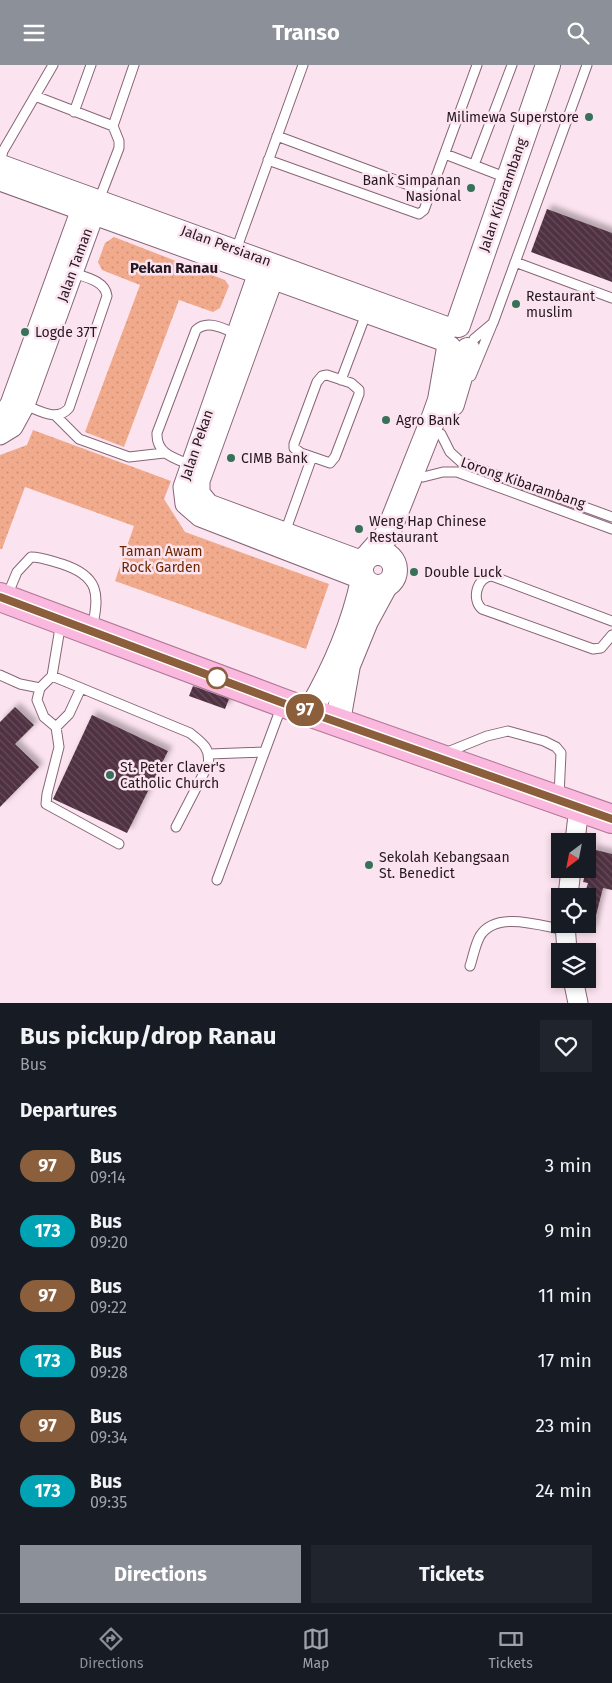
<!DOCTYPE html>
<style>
:root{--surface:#171b24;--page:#20242c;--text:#f1f3f6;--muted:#9ea1a6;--line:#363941;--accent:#8c9099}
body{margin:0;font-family:"Fira Sans",sans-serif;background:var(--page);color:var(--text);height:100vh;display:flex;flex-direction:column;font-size:19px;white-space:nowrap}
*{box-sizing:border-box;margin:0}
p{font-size:16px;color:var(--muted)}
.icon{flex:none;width:28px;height:28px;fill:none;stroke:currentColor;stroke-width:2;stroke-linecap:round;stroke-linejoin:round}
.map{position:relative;height:938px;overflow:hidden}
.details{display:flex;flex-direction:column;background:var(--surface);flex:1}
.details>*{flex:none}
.badge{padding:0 10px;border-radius:16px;font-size:18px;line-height:32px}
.needle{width:32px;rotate:212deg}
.buttons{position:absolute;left:551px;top:768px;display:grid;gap:10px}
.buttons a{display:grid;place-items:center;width:45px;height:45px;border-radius:0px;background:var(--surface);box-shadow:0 2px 8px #0003;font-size:25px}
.map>.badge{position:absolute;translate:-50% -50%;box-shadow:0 0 0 2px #fff}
h2{padding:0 20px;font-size:19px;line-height:45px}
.round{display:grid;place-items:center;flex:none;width:52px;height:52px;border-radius:0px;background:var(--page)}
.head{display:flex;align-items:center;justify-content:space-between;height:85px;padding:0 20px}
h1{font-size:24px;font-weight:700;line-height:38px}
.button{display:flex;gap:10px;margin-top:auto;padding:10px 20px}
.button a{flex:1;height:58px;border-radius:0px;background:var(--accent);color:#fff;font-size:20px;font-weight:700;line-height:58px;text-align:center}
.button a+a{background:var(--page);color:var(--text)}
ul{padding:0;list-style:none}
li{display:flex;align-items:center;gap:15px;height:65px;padding:0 20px}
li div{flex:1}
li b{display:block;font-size:19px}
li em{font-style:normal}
li .badge{min-width:55px;font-weight:700;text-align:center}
header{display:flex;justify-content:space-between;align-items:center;height:65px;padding:0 20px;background:var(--accent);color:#fff;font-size:22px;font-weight:700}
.menu{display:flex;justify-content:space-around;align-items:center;height:70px;border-top:1px solid var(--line);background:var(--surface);font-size:14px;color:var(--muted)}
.menu a{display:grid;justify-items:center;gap:2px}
.menu .current{color:var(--accent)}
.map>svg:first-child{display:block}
.park{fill:url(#park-dots)}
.building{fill:url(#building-back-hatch);filter:url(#shadow)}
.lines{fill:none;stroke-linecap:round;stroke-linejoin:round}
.service-casing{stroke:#886578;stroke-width:11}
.minor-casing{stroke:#886578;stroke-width:21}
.tertiary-casing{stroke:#886578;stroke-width:26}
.trunk-casing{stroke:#af7596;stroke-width:30}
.service{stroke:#fff;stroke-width:9}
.minor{stroke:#fff;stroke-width:19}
.tertiary{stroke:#fff;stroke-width:24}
.trunk{stroke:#fbb8de;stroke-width:28}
.line-casing{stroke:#fff;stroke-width:11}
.line{stroke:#8b5e3c;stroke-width:8}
.poi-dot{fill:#377159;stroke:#fbe3ef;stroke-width:2}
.stop-dot{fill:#fff;stroke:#8b5e3c;stroke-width:2.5}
.labels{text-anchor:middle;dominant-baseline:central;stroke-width:5;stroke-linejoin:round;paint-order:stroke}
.poi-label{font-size:14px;fill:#25171f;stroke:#fbe3ef;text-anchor:start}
.street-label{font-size:14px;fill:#25171f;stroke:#fbe3ef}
.park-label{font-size:14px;fill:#6b2700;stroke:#fbe3ef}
.neighbourhood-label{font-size:15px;font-weight:bold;fill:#25171f;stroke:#fbe3ef}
</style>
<header><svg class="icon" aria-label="menu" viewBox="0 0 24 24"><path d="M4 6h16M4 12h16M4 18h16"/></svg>Transo<svg class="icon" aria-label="search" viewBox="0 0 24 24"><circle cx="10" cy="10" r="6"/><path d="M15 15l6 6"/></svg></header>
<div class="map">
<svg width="612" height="938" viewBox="0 0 612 938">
<defs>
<pattern id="park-dots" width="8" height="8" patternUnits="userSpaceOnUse" patternTransform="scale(1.25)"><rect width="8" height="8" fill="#f1ab8c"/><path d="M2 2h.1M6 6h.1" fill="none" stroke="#ce9278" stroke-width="1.8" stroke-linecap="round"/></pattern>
<pattern id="building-back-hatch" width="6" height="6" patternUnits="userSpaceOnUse" patternTransform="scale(1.25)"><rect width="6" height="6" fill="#503142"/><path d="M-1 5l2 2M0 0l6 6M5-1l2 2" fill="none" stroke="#664c5a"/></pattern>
<filter id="shadow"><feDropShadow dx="4.5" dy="-4.5" stdDeviation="2.5" flood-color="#0004"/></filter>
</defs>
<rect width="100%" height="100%" fill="#fbe3ef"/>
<!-- park -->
<path class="park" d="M114,172L225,215L229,221L220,243L213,247L179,235L124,382L85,367L140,220L102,205L98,197L105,178Z
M33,365L171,416L164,434L185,467L329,519L306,584L115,516L134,461L25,422L2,484H0V390L27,380Z"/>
<!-- building -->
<path class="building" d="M547,144L612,168V217L531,187Z
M193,621L229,634L225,644L189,631Z
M15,642L34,660L15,679L39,702L0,742V657Z
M92,650L168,686L127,768L53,734Z
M592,784L612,789V825L603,823L592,866H588V831H584L588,818L583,817Z"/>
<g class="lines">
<!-- service casing -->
<g class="service-casing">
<path id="service" d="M35,31L113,61
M74,47L91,0
M277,71L430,128
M445,89L507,113
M268,95L419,149L424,145L477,0
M0,97L3,86L53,0
M474,100L512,0
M99,135L119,83V76L113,61L134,0
M236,185L303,0
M515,197L612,233
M474,274L493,258L587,0
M327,310L351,318L359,325V329L335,392L330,398L301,388L294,383V379L317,317L322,311Z
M471,311L492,260
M341,315L366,249
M25,340C40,346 57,357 69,343L107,231C105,215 84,212 70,207
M56,351L79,374L129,392L164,388
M441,369L450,387L461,397L612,452
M191,400C174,393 156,389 157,368L196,265C208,254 224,264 237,269
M423,412L443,407H457L612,464
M284,470L312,392
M7,531L17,507L31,492C42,492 51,496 62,499C99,511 100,529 92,563
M612,556L492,511C477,512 471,534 482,544L593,584L601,583L612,570
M61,557L52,611L40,623L37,635L44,652L56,662L59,682L47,729L46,739L119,779
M0,610L20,619L40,623
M52,611L190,668C203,678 211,684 208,700L176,762
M56,662L69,649L81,623
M445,688L487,671L508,666L544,676L556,682L561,688L559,731
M210,689L263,687
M217,815L282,640
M470,901C473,892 475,880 480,871C496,845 541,861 565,865"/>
</g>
<!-- minor casing -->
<g class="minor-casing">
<path id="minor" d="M0,99L451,263
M0,116L446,277
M261,199L183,422L185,439L200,452L363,515
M277,204L200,416V428L209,439L363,496
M0,353L10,339L85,133
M0,370L13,362L25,340L98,139
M575,776L579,742
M568,831L571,804
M565,859L567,886
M573,914L578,938"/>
</g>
<!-- tertiary casing -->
<g class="tertiary-casing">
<path id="tertiary" d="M458,260L548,0
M452,339L468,285
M361 505a17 17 0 1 1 34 0a17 17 0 1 1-34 0Z
M370,489L387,470L434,352L440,335L449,283
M310,646C334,605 353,562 363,515
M338,656L348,600L366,556L385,521"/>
</g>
<!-- trunk casing -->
<g class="trunk-casing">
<path id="trunk" d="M0,532L283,638L612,754"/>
</g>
<!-- service -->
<use href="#service" class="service"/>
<!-- minor -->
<use href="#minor" class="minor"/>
<!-- tertiary -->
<use href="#tertiary" class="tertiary"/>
<!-- trunk -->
<use href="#trunk" class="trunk"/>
</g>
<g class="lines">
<!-- line casing -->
<g class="line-casing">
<path id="line" d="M0,532L283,638L612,754"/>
</g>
<!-- line -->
<use href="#line" class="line"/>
</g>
<!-- markers -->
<g class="poi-dot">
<circle cx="589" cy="52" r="5"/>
<circle cx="471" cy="123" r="5"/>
<circle cx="516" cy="239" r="5"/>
<circle cx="25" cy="267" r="5"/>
<circle cx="386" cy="355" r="5"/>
<circle cx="231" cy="393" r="5"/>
<circle cx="359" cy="464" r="5"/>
<circle cx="414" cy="507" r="5"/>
<circle cx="110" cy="710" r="5"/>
<circle cx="369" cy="800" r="5"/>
</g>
<circle class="stop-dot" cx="217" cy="613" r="10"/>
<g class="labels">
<!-- poi labels -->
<g class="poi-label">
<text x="579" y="52" text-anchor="end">Milimewa Superstore</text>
<text x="461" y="115" text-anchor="end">Bank Simpanan<tspan x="461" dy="16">Nasional</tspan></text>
<text x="526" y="231">Restaurant<tspan x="526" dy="16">muslim</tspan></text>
<text x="35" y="267">Logde 37T</text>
<text x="396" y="355">Agro Bank</text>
<text x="241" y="393">CIMB Bank</text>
<text x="369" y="456">Weng Hap Chinese<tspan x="369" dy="16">Restaurant</tspan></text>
<text x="424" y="507">Double Luck</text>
<text x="120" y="702">St. Peter Claver's<tspan x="120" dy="16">Catholic Church</tspan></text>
<text x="379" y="792">Sekolah Kebangsaan<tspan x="379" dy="16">St. Benedict</tspan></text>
</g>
<!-- street labels -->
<g class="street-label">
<text transform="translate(503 130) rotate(-71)">Jalan Kibarambang</text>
<text transform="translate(226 181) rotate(20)">Jalan Persiaran</text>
<text transform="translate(75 200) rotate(-70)">Jalan Taman</text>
<text transform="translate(197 380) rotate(-71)">Jalan Pekan</text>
<text transform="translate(523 418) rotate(19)">Lorong Kibarambang</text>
</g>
<!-- park labels -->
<g class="park-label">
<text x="161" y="486">Taman Awam<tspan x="161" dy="16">Rock Garden</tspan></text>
</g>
<!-- neighbourhood labels -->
<g class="neighbourhood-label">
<text x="174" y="203">Pekan Ranau</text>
</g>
</g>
</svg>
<div class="buttons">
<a><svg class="needle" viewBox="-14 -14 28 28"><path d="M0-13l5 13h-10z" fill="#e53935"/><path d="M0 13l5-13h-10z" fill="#9ea1a6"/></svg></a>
<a><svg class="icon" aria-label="locate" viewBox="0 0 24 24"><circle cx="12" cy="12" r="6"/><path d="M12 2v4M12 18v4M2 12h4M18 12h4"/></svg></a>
<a><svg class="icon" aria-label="layers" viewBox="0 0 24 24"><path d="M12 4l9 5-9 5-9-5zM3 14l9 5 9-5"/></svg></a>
</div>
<b class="badge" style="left:305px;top:645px;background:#8b5e3c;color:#fff">97</b>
</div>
<section class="details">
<div class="head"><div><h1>Bus pickup/drop Ranau</h1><p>Bus</p></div><a class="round"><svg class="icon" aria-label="heart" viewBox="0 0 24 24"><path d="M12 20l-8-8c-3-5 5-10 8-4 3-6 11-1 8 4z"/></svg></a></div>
<h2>Departures</h2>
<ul>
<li><span class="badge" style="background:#8b5e3c;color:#fff">97</span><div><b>Bus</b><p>09:14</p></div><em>3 min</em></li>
<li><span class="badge" style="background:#00a3b4;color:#fff">173</span><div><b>Bus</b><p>09:20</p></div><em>9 min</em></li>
<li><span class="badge" style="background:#8b5e3c;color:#fff">97</span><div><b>Bus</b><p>09:22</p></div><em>11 min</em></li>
<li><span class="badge" style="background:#00a3b4;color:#fff">173</span><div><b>Bus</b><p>09:28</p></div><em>17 min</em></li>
<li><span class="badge" style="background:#8b5e3c;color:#fff">97</span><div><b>Bus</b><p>09:34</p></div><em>23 min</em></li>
<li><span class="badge" style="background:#00a3b4;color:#fff">173</span><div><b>Bus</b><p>09:35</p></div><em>24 min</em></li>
</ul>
<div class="button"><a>Directions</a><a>Tickets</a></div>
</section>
<nav class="menu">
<a class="current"><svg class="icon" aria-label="directions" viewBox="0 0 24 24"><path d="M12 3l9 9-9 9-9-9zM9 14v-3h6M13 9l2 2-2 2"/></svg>Directions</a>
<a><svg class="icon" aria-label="map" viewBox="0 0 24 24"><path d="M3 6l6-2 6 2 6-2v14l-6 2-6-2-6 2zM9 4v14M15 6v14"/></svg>Map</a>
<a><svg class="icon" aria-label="tickets" viewBox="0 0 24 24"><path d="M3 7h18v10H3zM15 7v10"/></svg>Tickets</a>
</nav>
